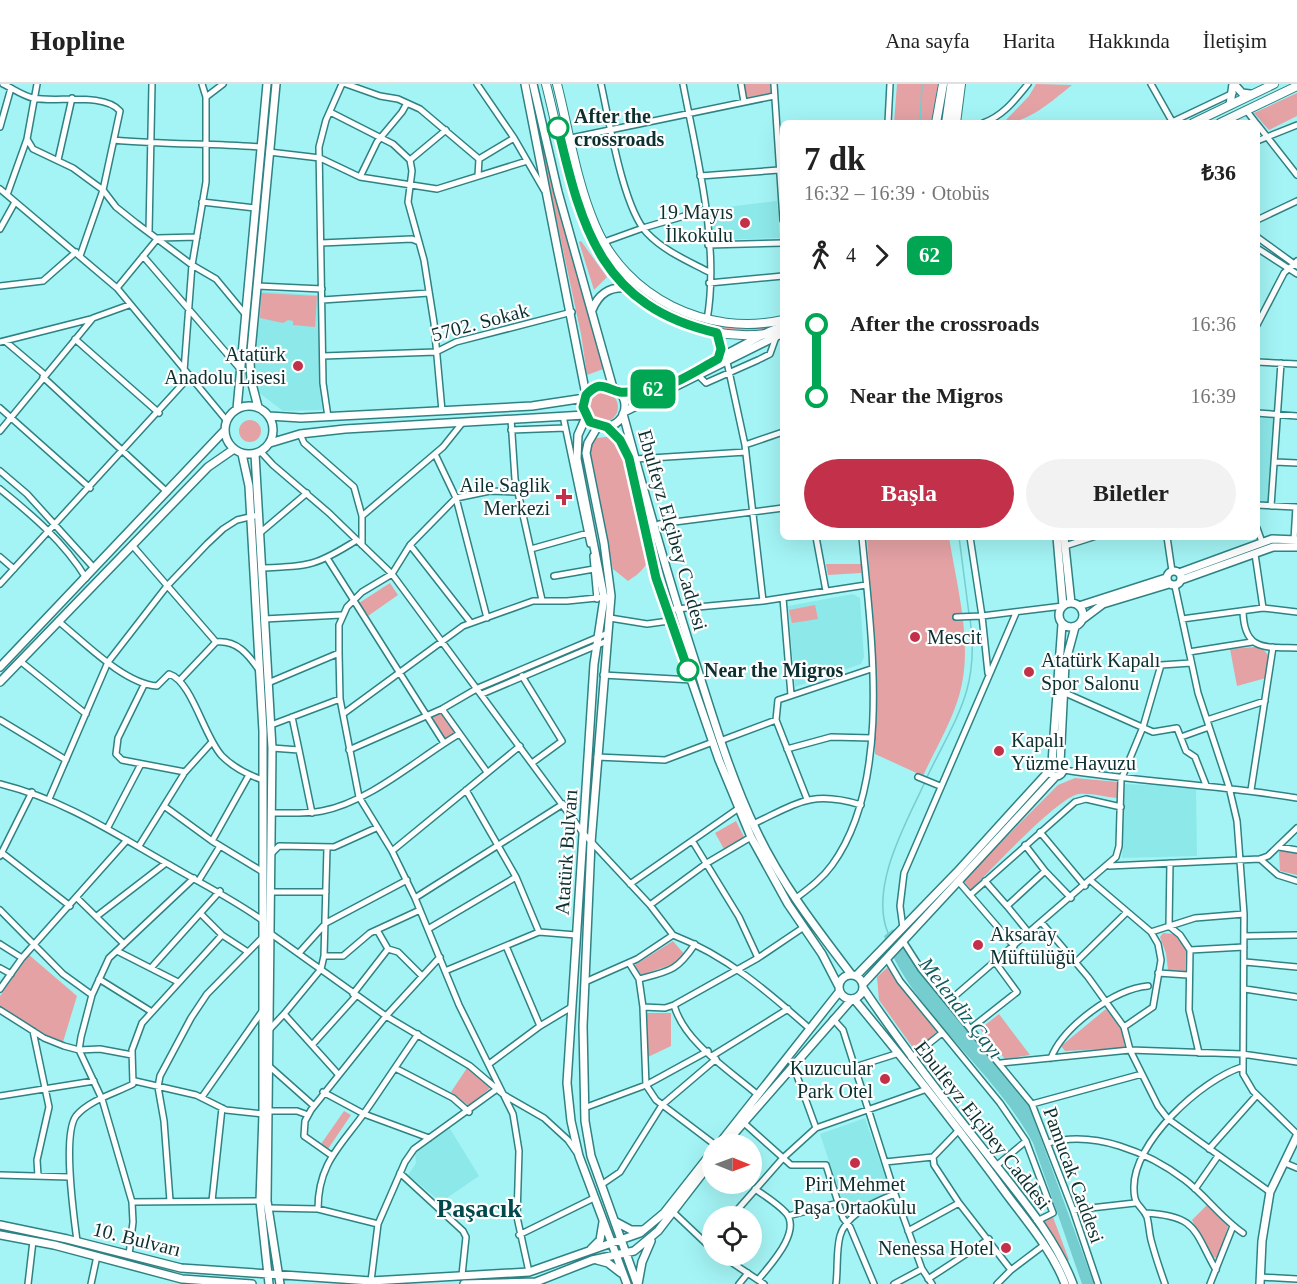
<!DOCTYPE html>
<html lang="tr">
<meta charset="utf-8">
<style>
:root{--surface:#fff;--page:#f2f2f2;--text:#222;--muted:#767676;--line:#e0e0e0;--accent:#c23149}
body{margin:0;font-family:"Times New Roman",serif;background:var(--page);color:var(--text);height:100vh;display:flex;flex-direction:column;font-size:22px;white-space:nowrap}
*{box-sizing:border-box;margin:0}
p{font-size:20px;color:var(--muted)}
.icon{flex:none;width:33px;height:33px;fill:none;stroke:currentColor;stroke-width:2;stroke-linecap:round;stroke-linejoin:round}
.map{position:relative;flex:1;overflow:hidden}
.panel{position:absolute;left:780px;top:36px;width:480px;height:420px;display:flex;flex-direction:column;background:var(--surface);border-radius:9px;box-shadow:0 6px 24px #0002}
.panel>*{flex:none}
.badge{padding:0 12px;border-radius:9px;font-size:21px;line-height:39px}
.needle{width:39px;rotate:91deg}
.controls{position:absolute;left:702px;top:1050px;display:grid;gap:12px}
.controls a{display:grid;place-items:center;width:60px;height:60px;border-radius:50%;background:var(--surface);box-shadow:0 6px 24px #0002;font-size:30px}
.map>.badge{position:absolute;translate:-50% -50%;box-shadow:0 0 0 3px #fff}
.legs{display:flex;align-items:center;gap:9px;height:66px;padding:0 24px;font-size:20px}
.legs p{margin-inline-start:auto}
.headline{display:flex;align-items:center;justify-content:space-between;height:102px;padding:0 24px}
h1{font-size:33px;font-weight:800;line-height:45px}
.cta{display:flex;gap:12px;margin-top:auto;padding:12px 24px}
.cta a{flex:1;height:69px;border-radius:36px;background:var(--accent);color:#fff;font-size:24px;font-weight:800;line-height:69px;text-align:center}
.cta a+a{background:var(--page);color:var(--text)}
ul{padding:0 24px;list-style:none}
li{display:flex;align-items:center;gap:21px;height:72px;font-size:22px}
li i{display:grid;place-items:center;width:9px;height:100%;margin:0 8px;background:currentColor}
li i::after{content:'';width:15px;height:15px;margin:-8px;border:4px solid;border-radius:50%;background:var(--surface)}
li p{margin-inline-start:auto}
li:first-child i{background:linear-gradient(#0000 50%,currentColor 0)}
li:last-child i{background:linear-gradient(currentColor 50%,#0000 0)}
header{display:flex;align-items:center;gap:36px;box-sizing:border-box;height:84px;padding:0 30px;background:var(--surface);border-bottom:2px solid var(--line)}
header strong{font-size:28px}
nav{display:flex;gap:33px;margin-inline-start:auto;font-size:21px}
.map>svg:first-child{display:block}
.built{fill:#8de8e9}
.green{fill:#e4a2a5}
.water{fill:#76cdcf}
.lines{fill:none;stroke-linecap:round;stroke-linejoin:round}
.stream{stroke:#76cdcf;stroke-width:1.5}
.minor-casing{stroke:#2f8283;stroke-width:8}
.major-casing{stroke:#2f8283;stroke-width:10}
.highway-casing{stroke:#2f8283;stroke-width:10}
.minor{stroke:#fff;stroke-width:5}
.major{stroke:#fff;stroke-width:7}
.highway{stroke:#fff;stroke-width:8}
.line-1-casing{stroke:#fff;stroke-width:14}
.line-1{stroke:#00a651;stroke-width:9}
.stop-1-dot{fill:#fff;stroke:#00a651;stroke-width:3}
.poi-dot{fill:#c23149;stroke:#fff;stroke-width:2}
.labels{text-anchor:middle;dominant-baseline:central;stroke-width:4.5;stroke-linejoin:round;paint-order:stroke}
.stop-label{font-size:20px;font-weight:bold;fill:#0c2f30;stroke:#fff;text-anchor:start}
.poi-label{font-size:20px;fill:#0c2f30;stroke:#fff;text-anchor:end}
.street-label{font-size:20px;fill:#0c2f30;stroke:#fff}
.water-label{font-size:21px;font-style:italic;fill:#0f5b5d;stroke:#fff}
.district-label{font-size:26px;font-weight:bold;fill:#00484a;stroke:#fff}
</style>
<header>
<strong>Hopline</strong>
<nav><a>Ana sayfa</a><a>Harita</a><a>Hakkında</a><a>İletişim</a></nav>
</header>
<div class="map">
<svg width="1297" height="1200" viewBox="0 0 1297 1200">
<rect width="100%" height="100%" fill="#a4f4f5"/>
<!-- built -->
<path class="built" d="M777,117L780,154L712,156L710,125Z
M259,207L318,211L322,326L283,327L258,308L254,279Z
M1257,332L1274,333L1268,418H1257Z
M853,510L860,514L864,573L861,580L795,603L788,522Z
M1124,700L1196,703L1197,772L1122,774Z
M865,1034L890,1107L865,1120L848,1134L820,1050Z
M449,1043L479,1092L441,1118L408,1091L416,1079L415,1068Z"/>
<!-- green -->
<path class="green" d="M744,0H770L771,9L746,14Z
M897,0H938L932,39H894Z
M1036,0L1072,1C1053,16 1029,39 1003,39L1029,12Z
M1297,9V32L1269,46L1254,29Z
M561,37L585,125L614,180L611,183L581,131L559,38Z
M545,62L568,159L606,284L587,291L581,250L541,63Z
M581,157L607,193L594,206L579,158Z
M620,188L678,228L764,241L766,245C728,254 680,239 648,219C638,213 629,202 620,195Z
M261,209L317,212L315,243L293,241V237L288,236L283,239L260,234Z
M588 323a15 15 0 1 1 30 0a15 15 0 1 1-30 0Z
M239 347a11 11 0 1 1 22 0a11 11 0 1 1-22 0Z
M624,351L651,462C651,479 642,488 628,497L613,485L589,367V355Z
M867,453H949C957,504 974,562 959,612C951,639 935,666 923,692L875,670V584Z
M826,480H861V489L828,491Z
M390,499L398,511L368,532L359,519Z
M815,521L818,535L792,539L789,526Z
M1255,563L1262,564L1269,572L1266,594L1237,602L1230,565Z
M442,628L455,648L445,656L431,632Z
M1075,694L1118,698L1117,714C1105,713 1091,709 1079,710C1059,712 989,788 971,806L963,796L1058,701Z
M736,737L744,753L724,765L715,749Z
M1282,766L1297,769V791L1280,787L1279,768Z
M1163,849L1174,850L1186,865L1185,887L1168,886L1166,869L1160,853Z
M673,857L685,871L679,878L641,891L635,881Z
M28,870L77,912L63,958L40,949L0,922V912Z
M888,883L937,948L916,968L879,916L877,893Z
M1106,925L1122,946L1125,964L1065,967L1061,962Z
M647,929H671V962L648,973Z
M999,930L1030,971L1005,975L980,945Z
M467,984L489,1001V1005L469,1022L451,1008Z
M344,1027L351,1031L328,1065L321,1060Z
M1207,1121L1228,1142L1218,1174L1211,1173L1192,1136Z
M1053,1133L1069,1176L1066,1177L1042,1137Z"/>
<!-- water -->
<path class="water" d="M893,845L922,891L1029,1022L1094,1200H1082L1033,1059C992,983 915,933 884,852Z"/>
<g class="lines">
<!-- stream -->
<path class="stream" d="M920,39L922,0
M959,453L969,530
M927,693C956,633 980,605 970,534
M888,849C869,803 906,739 925,698"/>
<!-- minor casing -->
<g class="minor-casing">
<path id="minor" d="M3,0C12,4 23,12 33,14C55,19 104,8 120,27L103,106L80,172
M37,0L27,55L33,65L73,84L103,106L116,123L136,139L192,181L216,195L245,230
M346,0L380,12L398,15L420,25L479,75
M477,0L514,54L544,106
M601,0C609,36 623,124 647,149C664,167 688,177 709,188
M683,0C697,73 720,162 707,236
M741,0L744,18
M774,0L783,136
M1151,0L1173,39
M206,13L223,0
M1246,26L1256,39
M330,28L393,60L410,76L412,87L408,118L424,176L434,239L442,327
M1172,38L1233,9
M888,39L890,0
M983,39C1003,32 1015,16 1028,0
M1257,40L1297,91
M0,43L11,4
M571,54L774,12
M114,56C163,61 211,59 260,63
M1257,57L1297,41
M269,68L320,74L360,93L437,105L527,77
M58,76L72,14
M410,76L446,46
M478,92L479,75L514,54
M700,92L779,86
M360,93L377,58L402,28L407,19
M0,105L117,204L227,337
M7,111L27,55
M202,118L255,124
M1257,136L1297,117
M0,145L15,118
M149,148L152,0
M1257,153L1297,182
M604,158L643,144L705,126
M321,159L412,155L419,158
M708,161L783,159
M1257,164L1297,190
M143,172L241,286
M709,199L783,192
M0,202L43,197L76,168
M257,202L322,205
M117,204L158,154L197,153
M322,216L429,209
M1257,241L1284,189L1297,177
M717,249L721,265L718,275
M75,255L159,329
M5,257L45,291
M0,258L91,235
M323,272L436,268L456,258L572,228
M760,275L770,270L776,253
M727,278L745,361L763,517
M1257,278L1297,280
M184,287L192,181L206,98V13L202,0
M699,292L706,299L758,276
M43,293L167,408
M0,324L90,404
M1257,329L1297,332
M563,332L590,460
M328,333L323,299L319,63L326,36L342,0
M511,335L515,395L542,516
M511,346L565,344
M0,347L93,234L129,221
M300,350L304,359L354,403L362,432
M745,361L783,348
M261,368L273,381L329,429L392,490L583,749L650,821L673,851C727,872 767,907 810,945
M435,370L456,414L487,534
M635,375L746,368
M1275,378L1297,379
M0,387L27,410L94,484
M0,405C32,431 64,458 86,494
M517,408L490,407L456,414L410,461L392,490L362,508L347,523L339,541V569L340,615L359,713L392,767L415,814L459,921L513,1030L519,1067L517,1133L529,1188
M1257,421L1296,423L1294,456
M1271,422L1281,279
M659,440L783,424
M1257,444L1262,458
M261,448L307,409
M816,453L826,507
M1167,453L1172,487
M132,461L216,558
M362,461V432L443,363L463,338
M410,461L471,539
M1065,462L1093,453
M531,465L588,449
M1255,470L1263,524
M593,472L597,515
M0,473L14,485
M327,474L444,659
M262,484C310,482 316,482 357,456
M554,492L594,485
M0,500L189,293
M1175,502L1198,609L1229,703L1237,737L1244,830L1243,990L1253,1007L1297,1050
M783,514L791,611
M665,526L763,517L866,501
M1243,527C1244,567 1264,563 1297,564
M956,533L982,532L970,453
M610,534L647,540L669,537
M264,535L341,531
M1182,535L1263,524L1297,528
M58,537C83,557 124,600 157,602L169,590C192,597 204,653 222,672C234,684 248,691 263,696
M1189,568L1252,558
M20,577L86,630
M988,589L982,532L1063,522
M603,591L692,596
M522,592L562,657L532,679
M180,596L216,558C237,556 248,570 259,586
M268,599L339,569
M144,601L118,654L116,670L122,676L185,688
M1063,608L1153,648L1177,644L1186,667L1195,673L1206,701
M482,610L607,557
M442,625L487,688
M343,630L463,542L533,517H567L607,513
M292,633L299,666
M0,636L66,676
M1207,636L1265,617
M271,641L340,615
M1181,653L1209,643
M720,657L776,636
M272,664L299,666L312,729
M787,665L831,653L872,654
M349,666L442,625L478,604L608,549
M597,673L665,676L713,658
M1064,686C1141,698 1219,701 1297,714
M918,693L940,702
M0,700C64,716 112,748 168,780C200,799 231,814 262,836
M466,706L516,793L539,848
M1251,706L1273,563
M49,715L108,578L167,502L207,460L223,445L237,436L258,431
M807,715L776,636L778,616L871,585
M164,722L212,757L263,788
M271,729C288,729 306,730 322,727C370,718 418,674 459,650
M753,740C798,719 811,706 861,721
M108,743L141,680
M1040,748L1085,802
M212,757L249,691
M693,758L739,833L758,874
M139,762L185,688L212,658
M1279,763L1297,766
M327,764L324,872L321,885L284,930L338,990
M392,767L520,662
M2,769L70,822
M271,770L279,762L334,763L376,744
M0,772L32,708
M1260,775L1278,791L1297,797
M1170,779L1169,842L1180,851L1190,866L1189,926L1199,969
M1109,782L1260,775L1268,772L1297,744
M1045,787L1071,814
M199,796L220,762
M958,797L1014,862
M985,797L1007,822L1045,787L1025,761
M1091,797L1151,848L1158,860L1161,876L1153,923L1124,943
M630,800L739,724
M271,808H326
M970,811L1075,718L1086,715L1121,723
M77,814L124,860
M415,814L563,720
M795,815C808,805 822,795 832,781C893,697 871,551 862,453
M650,821L707,779L751,753
M1007,822L1029,849
M0,826L63,890L92,911
M202,831L222,851L248,868
M97,832L166,779
M1042,839L1088,893L1124,943L1130,966L1158,1022L1168,1035L1270,1108
M903,844L900,822L904,789L1016,529
M428,845L516,793
M377,846L388,865
M267,847L386,932L470,982L504,1011L544,1034L568,1056L577,1069
M1151,848L1195,834L1244,830
M1244,852L1297,851
M903,857L921,885L1032,1020L1073,1126L1098,1200
M0,860L22,874
M695,860C677,887 670,887 639,895L643,923L646,1001L656,1016L714,1060
M506,862L540,942
M1190,866L1244,863
M117,867L178,898
M299,869L326,839L407,796
M324,872H343L370,849L420,826
M887,875L900,897L1000,1019L1026,1057L1053,1129L1037,1137
M1076,878L1127,828
M1245,878L1297,883
M629,879L639,895
M0,884L11,890
M151,884L220,807
M445,887L539,848L576,851
M1158,889L1188,891
M99,895L152,928
M585,898L637,875L673,851
M0,905L22,874L127,756
M1245,905L1297,913
M353,910L388,865L398,868L422,892
M949,917L1116,773L1119,762L1121,696L1143,643L1161,581L1191,579
M674,921C684,958 729,986 758,1011
M643,923L665,924L674,921L758,874L804,843
M0,926L44,954L64,962L79,966L100,965L132,971
M833,935L843,946L895,1110L922,1185L932,1200
M970,945L1017,908L995,878
M269,946L284,930
M33,947L49,1023L37,1076L38,1092
M312,961L356,912
M712,972L788,925
M911,974L942,949
M1051,974C1063,943 1114,905 1148,902
M1001,979L1130,966L1242,970L1297,978
M489,980L540,942L570,924
M793,981L816,1044
M269,982L314,1022
M855,983L899,969
M395,984L453,1014L469,1028
M135,997L196,1011L226,1026L263,1030
M323,1008L364,1030L429,1054
M0,1012L94,997
M202,1013L263,926
M1032,1020L1142,990
M584,1024L646,1001L708,967
M268,1027H297L308,1031
M744,1039L791,1081H826L843,1134L850,1143L874,1200
M1048,1059C1094,1046 1148,1068 1185,1096C1206,1112 1221,1134 1243,1149
M1209,1065L1257,1011
M331,1071L304,1052L305,1037L311,1026L386,932L440,873
M933,1073L959,1046
M885,1078L933,1073L934,1081L959,1119L908,1147
M1285,1079L1297,1084
M996,1082L1026,1057
M400,1089L463,1147L466,1153L462,1191
M0,1091L69,1093
M601,1101L620,1088L662,1021L716,975
M755,1105C765,1112 778,1120 786,1129C802,1148 769,1182 758,1196
M1195,1105L1218,1072
M170,1117L164,1037L158,1003L160,992L191,934L207,910L263,853
M212,1117L222,1024
M132,1118L263,1117
M959,1119L1011,1186
M269,1124L318,1125L378,1140
M318,1125C318,1079 341,1062 365,1028C383,1002 400,976 418,950
M1073,1126L1135,1119
M673,1128L712,1165
M1145,1129C1197,1132 1193,1145 1216,1186
M732,1132L783,1074L816,1044L927,1005
M788,1132L838,1119
M519,1151L594,1114
M77,1157C74,1133 62,1051 76,1032C89,1016 116,1009 133,1000L132,966L142,939L222,851
M129,1171L133,1138L132,1118L102,1015L79,966L81,953L92,911L109,874L194,794
M722,1172L764,1200
M1260,1193L1297,1195
M928,1195L989,1155
M371,1197L378,1140L405,1078L414,1065L497,1005
M28,1200L33,1157
M91,1200L97,1172
M739,1200L748,1189
M836,1200C838,1185 836,1167 840,1152C846,1130 876,1117 895,1110
M894,1200L922,1185
M997,1200L1011,1186L1044,1161
M1165,1200C1160,1186 1155,1171 1151,1156C1149,1148 1149,1140 1147,1133C1142,1121 1134,1123 1134,1105C1132,1059 1201,996 1242,983
M1210,1200L1233,1142"/>
</g>
<!-- major casing -->
<g class="major-casing">
<path id="major" d="M525,0L586,311
M533,0L558,108L613,304
M1234,0L1242,9L1250,10
M1230,21L1233,0
M946,36L951,0
M950,39L957,0
M592,226C599,209 610,202 628,204
M583 322a21 21 0 1 1 42 0a21 21 0 1 1-42 0Z
M618,308L650,306L668,301L768,248L783,242
M225 346a24 24 0 1 1 48 0a24 24 0 1 1-48 0Z
M258,323L251,296L250,278L276,0
M237,325L267,0
M624,328L783,249
M623,330C647,419 672,508 701,596C717,647 733,698 756,746C781,799 816,844 851,890
M269,332L301,334L532,322L585,314
M586,333L578,351L577,375L604,514L594,580L567,999L571,1037L579,1072L627,1200
M598,342L588,359L586,369L604,459L611,512L591,759L583,942L585,1037L591,1072L637,1200
M607,343L620,356L629,374L656,494L719,676L751,753L788,820L822,870L838,901
M270,359L300,350L345,345L585,331
M242,370L249,402L263,647V1030L260,1117L269,1200
M255,370L272,664L267,1117L280,1200
M1057,453L1063,522
M1064,453L1071,519
M1167 494a7 7 0 1 1 14 0a7 7 0 1 1-14 0Z
M1179,489L1272,455L1297,456
M1181,496L1273,463H1297
M1059 531a12 12 0 1 1 24 0a12 12 0 1 1-24 0Z
M1079,522L1166,494
M1083,535L1103,520L1169,500
M0,583L225,346
M0,598L208,383L234,365
M1049 685a7 7 0 1 1 14 0a7 7 0 1 1-14 0Z
M1052,679L1062,540
M1060,679L1065,580L1075,543
M839 903a12 12 0 1 1 24 0a12 12 0 1 1-24 0Z
M856,892L957,788L1049,687
M863,900L1055,693
M863,904C902,962 944,1016 987,1070C1018,1110 1055,1152 1073,1200
M854,915C907,979 959,1045 1008,1112C1029,1140 1053,1168 1065,1200
M719,1060L839,908
M725,1060L852,915
M616,1138L631,1146H642
M0,1141L67,1155L181,1184L371,1197L529,1188L640,1149L664,1129L712,1068
M0,1151L54,1161L182,1195L252,1200
M591,1165L600,1156L603,1138
M597,1176L608,1179L621,1189
M464,1200L536,1198L592,1176L634,1167L658,1147L712,1077
M638,1200L642,1178L651,1157
M1260,1200L1262,1157L1270,1108L1297,1052"/>
</g>
<!-- highway casing -->
<g class="highway-casing">
<path id="highway" d="M546,0C570,94 578,194 679,237C712,251 748,255 783,247
M557,0C569,47 576,97 595,141C626,214 707,253 783,236
M936,39L943,0
M956,39L961,0
M1193,39L1274,0
M1220,39L1297,2"/>
</g>
<!-- minor -->
<use href="#minor" class="minor"/>
<!-- major -->
<use href="#major" class="major"/>
<!-- highway -->
<use href="#highway" class="highway"/>
</g>
<g class="lines">
<!-- line-1 casing -->
<g class="line-1-casing">
<path id="line-1" d="M558,44C582,146 602,223 717,249L721,265L718,275C697,286 672,304 648,306C640,307 628,309 620,308C605,305 601,295 586,311L583,323L590,338L607,343L620,356L629,374L656,494L688,586"/>
</g>
<!-- line-1 -->
<use href="#line-1" class="line-1"/>
</g>
<!-- markers -->
<g class="stop-1-dot">
<circle cx="558" cy="44" r="10"/>
<circle cx="688" cy="586" r="10"/>
</g>
<g class="poi-dot">
<circle cx="745" cy="139" r="6"/>
<circle cx="298" cy="282" r="6"/>
<path d="M561 404h6v6h6v6h-6v6h-6v-6h-6v-6h6z"/>
<circle cx="915" cy="553" r="6"/>
<circle cx="1029" cy="588" r="6"/>
<circle cx="999" cy="667" r="6"/>
<circle cx="978" cy="861" r="6"/>
<circle cx="885" cy="995" r="6"/>
<circle cx="855" cy="1079" r="6"/>
<circle cx="1006" cy="1164" r="6"/>
</g>
<g class="labels">
<!-- stop labels -->
<g class="stop-label">
<text x="574" y="32">After the<tspan x="574" dy="23">crossroads</tspan></text>
<text x="704" y="586">Near the Migros</text>
</g>
<!-- poi labels -->
<g class="poi-label">
<text x="733" y="128">19 Mayıs<tspan x="733" dy="23">İlkokulu</tspan></text>
<text x="286" y="270">Atatürk<tspan x="286" dy="23">Anadolu Lisesi</tspan></text>
<text x="550" y="401">Aile Saglik<tspan x="550" dy="23">Merkezi</tspan></text>
<text x="927" y="553" text-anchor="start">Mescit</text>
<text x="1041" y="576" text-anchor="start">Atatürk Kapalı<tspan x="1041" dy="23">Spor Salonu</tspan></text>
<text x="1011" y="656" text-anchor="start">Kapalı<tspan x="1011" dy="23">Yüzme Havuzu</tspan></text>
<text x="990" y="850" text-anchor="start">Aksaray<tspan x="990" dy="23">Müftülüğü</tspan></text>
<text x="873" y="984">Kuzucular<tspan x="873" dy="23">Park Otel</tspan></text>
<text x="855" y="1100" text-anchor="middle">Piri Mehmet<tspan x="855" dy="23">Paşa Ortaokulu</tspan></text>
<text x="994" y="1164">Nenessa Hotel</text>
</g>
<!-- street labels -->
<g class="street-label">
<text transform="translate(480 238) rotate(-15)">5702. Sokak</text>
<text transform="translate(673 446) rotate(74)">Ebulfeyz Elçibey Caddesi</text>
<text transform="translate(566 768) rotate(-86)">Atatürk Bulvarı</text>
<text transform="translate(983 1041) rotate(52)">Ebulfeyz Elçibey Caddesi</text>
<text transform="translate(1074 1091) rotate(70)">Pamucak Caddesi</text>
<text transform="translate(137 1155) rotate(14)">10. Bulvarı</text>
</g>
<!-- water labels -->
<g class="water-label">
<text transform="translate(961 924) rotate(52)">Melendiz Çayı</text>
</g>
<!-- district labels -->
<g class="district-label">
<text x="479" y="1124">Paşacık</text>
</g>
</g>
</svg>
<div class="controls">
<a><svg class="needle" viewBox="-14 -14 28 28"><path d="M0-13l5 13h-10z" fill="#e53935"/><path d="M0 13l5-13h-10z" fill="#767676"/></svg></a>
<a><svg class="icon" aria-label="locate" viewBox="0 0 24 24"><circle cx="12" cy="12" r="6"/><path d="M12 2v4M12 18v4M2 12h4M18 12h4"/></svg></a>
</div>
<b class="badge" style="left:653px;top:305px;background:#00a651;color:#fff">62</b>
<section class="panel">
<div class="headline"><div><h1>7 dk</h1><p>16:32 – 16:39 · Otobüs</p></div><b>₺36</b></div>
<div class="legs"><svg class="icon" aria-label="walk" viewBox="0 0 24 24"><circle cx="13" cy="4" r="2"/><path d="M13 8l-2 6 4 7M11 14l-3 7M7 12l3-4h3l4 4"/></svg>4<svg class="icon" aria-label="forward" viewBox="0 0 24 24"><path d="M9 5l7 7-7 7"/></svg><b class="badge" style="background:#00a651;color:#fff">62</b></div>
<ul>
<li><i style="color:#00a651"></i><b>After the crossroads</b><p>16:36</p></li>
<li><i style="color:#00a651"></i><b>Near the Migros</b><p>16:39</p></li>
</ul>
<div class="cta"><a>Başla</a><a>Biletler</a></div>
</section>
</div>
